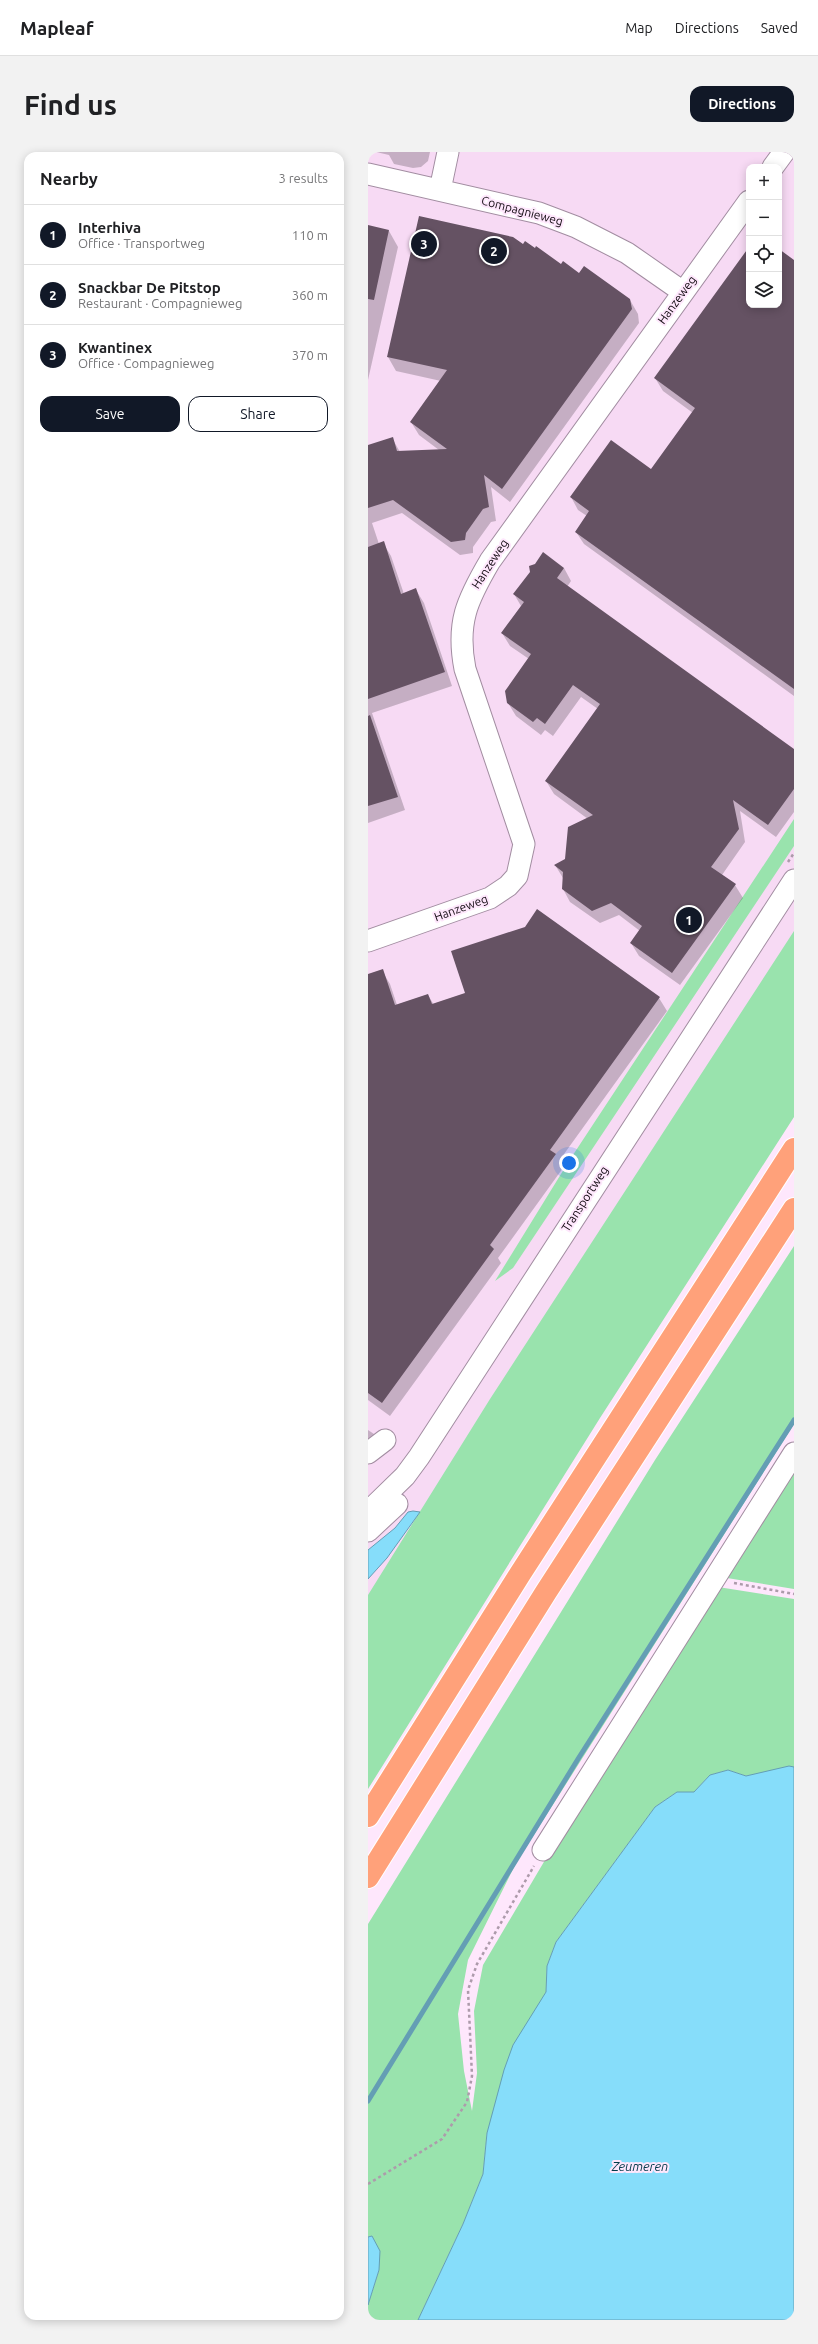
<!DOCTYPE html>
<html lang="en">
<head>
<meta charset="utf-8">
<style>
  :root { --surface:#fff; --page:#f2f2f2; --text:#202124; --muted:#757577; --line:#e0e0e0; --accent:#111827 }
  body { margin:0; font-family:Ubuntu,sans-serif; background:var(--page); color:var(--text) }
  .controls { position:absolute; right:12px; top:12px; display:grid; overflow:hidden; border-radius:8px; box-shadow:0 2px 10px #0003 }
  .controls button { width:36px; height:36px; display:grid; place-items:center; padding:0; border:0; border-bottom:1px solid var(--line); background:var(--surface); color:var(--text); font:20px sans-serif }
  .you { position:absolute; left:201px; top:1011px; width:14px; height:14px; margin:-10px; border:3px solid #fff; border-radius:50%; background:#1a73e8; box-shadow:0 0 0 6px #1a73e833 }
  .badge { display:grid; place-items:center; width:26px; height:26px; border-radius:50%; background:var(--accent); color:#fff; font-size:13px; font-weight:700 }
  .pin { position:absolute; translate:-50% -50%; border:2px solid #fff; box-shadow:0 1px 4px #0006 }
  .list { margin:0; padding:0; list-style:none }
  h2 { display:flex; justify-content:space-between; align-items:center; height:52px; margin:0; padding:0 16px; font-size:17px }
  h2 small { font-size:13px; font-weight:400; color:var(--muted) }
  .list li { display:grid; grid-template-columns:26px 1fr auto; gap:12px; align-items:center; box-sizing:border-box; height:60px; padding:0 16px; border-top:1px solid var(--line) }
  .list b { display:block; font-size:15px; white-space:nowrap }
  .list p { margin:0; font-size:13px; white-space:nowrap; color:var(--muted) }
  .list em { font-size:13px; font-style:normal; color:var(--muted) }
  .actions { display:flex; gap:8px; padding:12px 16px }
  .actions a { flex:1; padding:9px 0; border:1px solid var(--accent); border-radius:12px; text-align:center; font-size:14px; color:var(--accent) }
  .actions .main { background:var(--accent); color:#fff }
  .icon { flex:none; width:22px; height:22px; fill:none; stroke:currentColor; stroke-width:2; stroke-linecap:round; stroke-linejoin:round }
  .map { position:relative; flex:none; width:426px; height:2168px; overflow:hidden; border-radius:12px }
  header { display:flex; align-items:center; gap:24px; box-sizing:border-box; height:56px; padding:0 20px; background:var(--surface); border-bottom:1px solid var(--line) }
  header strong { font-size:19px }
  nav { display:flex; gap:22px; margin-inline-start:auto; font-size:14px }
  .intro { display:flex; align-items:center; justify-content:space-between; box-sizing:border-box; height:96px; padding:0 24px }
  h1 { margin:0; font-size:28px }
  .button { padding:10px 18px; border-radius:12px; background:var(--accent); color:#fff; font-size:14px; font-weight:700 }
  main { display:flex; gap:24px; padding:0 24px }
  aside { flex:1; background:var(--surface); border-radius:12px; box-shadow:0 2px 10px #0003 }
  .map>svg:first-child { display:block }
</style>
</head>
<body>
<header>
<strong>Mapleaf</strong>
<nav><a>Map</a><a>Directions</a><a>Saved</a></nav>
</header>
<div class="intro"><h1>Find us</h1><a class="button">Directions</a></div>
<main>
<aside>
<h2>Nearby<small>3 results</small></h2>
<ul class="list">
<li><span class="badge">1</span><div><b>Interhiva</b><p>Office · Transportweg</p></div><em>110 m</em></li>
<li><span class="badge">2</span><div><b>Snackbar De Pitstop</b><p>Restaurant · Compagnieweg</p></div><em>360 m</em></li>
<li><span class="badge">3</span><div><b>Kwantinex</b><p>Office · Compagnieweg</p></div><em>370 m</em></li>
</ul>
<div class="actions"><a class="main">Save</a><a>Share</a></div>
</aside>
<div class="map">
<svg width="426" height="2168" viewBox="0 0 426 2168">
  <rect width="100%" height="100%" fill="#fee7fc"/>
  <!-- built -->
  <path fill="#f7daf4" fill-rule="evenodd" d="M0,0H426V847L0,1500ZM381,15H411V153H381Z"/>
  <!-- green -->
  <path fill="#99e3ad" d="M426,667V694L145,1116L127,1129L201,1009Z
    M426,779V965L232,1266L0,1637V1443L122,1247Z
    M426,1094V1272L148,1711L100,1808L90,1862L96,1919L104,1959L109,1921L106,1859L115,1813L180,1703L350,1435L426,1447V1615L378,1624L360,1618L342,1623L326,1640H309L287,1655L188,1790L179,1814L178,1840L167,1861L119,1981L115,2022L95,2072L51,2166L50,2168H0V2153L11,2118L4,2084L0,2085V1772L287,1308Z
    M426,1318V1437L359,1426Z"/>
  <!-- water -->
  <path fill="#86ddfa" stroke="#649eb4" d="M45,1359L52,1360L19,1406L0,1427V1398L27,1376L40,1360Z
    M421,1614L426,1615V2168H50L95,2072L115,2022L119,1981L136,1918L145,1893L178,1840L179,1814L188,1790L287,1655L309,1640H326L342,1623L360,1618L378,1624Z
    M4,2084L12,2099L11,2118L0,2153V2085Z"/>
  <!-- shadow -->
  <path fill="#0003" d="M8,0H62L60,9L53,15L45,16L26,12L21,3Z
    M0,74L21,79L30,95L0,228Z
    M381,96V153H411V98L426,109V544L216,392L208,380L219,364L210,358L203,345L283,318L325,261L295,239L287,226Z
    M193,114L262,148L270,162L271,171L142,350L123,335L128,369L123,370L105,395V401L92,403L34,361L4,371L11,392L15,391L23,404L36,442L48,438L56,451L84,534L4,561L37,658L0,671V294L24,286L32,300L71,298L51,283L43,270L73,229L28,219L20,205Z
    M196,416L203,429L199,435L426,598V660L408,685L372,659L377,690L354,723L367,733L375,746L312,833L271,804L263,791L272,779L251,763L232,771L202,750L195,737V726L187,713L198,708L220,667L186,642L178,629L230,557L213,545L185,584L177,578L173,583L148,564L140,551L161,507L142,494L134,481L153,454L146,442Z
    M14,819L22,832L29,853L60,843L66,853L291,846L299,859L191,1009L195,1016L130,1106L133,1111L22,1264L0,1248V823Z
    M0,1278L6,1282L13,1295L0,1305Z"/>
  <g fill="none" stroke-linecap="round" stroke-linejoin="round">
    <!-- stream -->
    <path stroke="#649eb4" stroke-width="5" d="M0,1949L210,1607L426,1268"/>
  </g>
  <!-- building -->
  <path fill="#655263" d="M51,64L145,85L155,92L157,89L167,96L168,94L193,112L195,109L211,121L216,114L262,147L264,157L134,337L116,323L121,355L115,357L98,381L97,388L83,390L25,348L0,356V293L25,285L29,299L79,297L42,270L79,218L19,205Z
    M0,73L21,78L6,148L0,147Z
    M381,95V153H411V97L426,108V537L207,380L221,359L202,345L243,288L283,317L327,256L286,226Z
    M16,389L33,442L48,436L77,520L0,547V395Z
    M175,400L196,416L189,426L426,597V637L400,673L365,648L371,677L343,715L368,732L304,821L262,791L274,774L243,751L224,759L194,737L195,720L186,713L197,707L200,675L225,663L177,629L232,552L205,533L177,572L169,566L165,570L139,551L137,539L163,502L133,481L156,450L145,442L162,420L161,414L167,412Z
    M2,563L30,645L0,654V564Z
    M169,757L292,845L182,998L188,1002L122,1093L126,1097L14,1251L0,1241V822L15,817L27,853L60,842L64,852L97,841L83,799L157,775Z"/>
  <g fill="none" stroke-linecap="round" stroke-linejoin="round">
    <!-- minor casing -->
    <g stroke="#a28da1" stroke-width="23">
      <path id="minor" d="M405,15L416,0
        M0,22L171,61L208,75L259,101L315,140
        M72,38L80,0
        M0,789L122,746L140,734L149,724L156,692L97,517C88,471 99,448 122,409L381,49
        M0,1301L17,1288
        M0,1360L37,1324L51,1305L426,728
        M0,1379L29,1352
        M175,1698L426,1301"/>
    </g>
    <!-- highway casing -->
    <g stroke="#fff" stroke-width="24">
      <path id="highway" d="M0,1664L152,1422L426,997
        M0,1725L178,1440L426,1057"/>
    </g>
    <!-- path -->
    <path stroke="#ad9bab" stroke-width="2.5" stroke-dasharray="3 3" stroke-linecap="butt" d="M420,710L426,701
      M366,1431L426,1442
      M0,2032L74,1987L99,1950L104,1924L100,1838L109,1812L166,1714"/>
    <!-- minor -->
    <use href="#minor" stroke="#fff" stroke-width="21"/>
    <!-- highway -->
    <use href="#highway" stroke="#ffa17a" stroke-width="22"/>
  </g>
  <g text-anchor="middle" stroke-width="4" stroke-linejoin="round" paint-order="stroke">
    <!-- street labels -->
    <g font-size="12" fill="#130b12" stroke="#fee7fc">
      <text transform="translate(154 59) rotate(15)" y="4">Compagnieweg</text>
      <text transform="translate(309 148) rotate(-54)" y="4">Hanzeweg</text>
      <text transform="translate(122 412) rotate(-57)" y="4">Hanzeweg</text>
      <text transform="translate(93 756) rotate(-20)" y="4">Hanzeweg</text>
      <text transform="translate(217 1047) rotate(-57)" y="4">Transportweg</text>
    </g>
    <!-- water labels -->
    <g font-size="13" font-style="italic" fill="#023a49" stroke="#fee7fc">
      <text x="272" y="2019">Zeumeren</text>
    </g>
  </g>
</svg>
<div class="controls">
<button>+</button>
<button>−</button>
<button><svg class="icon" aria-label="locate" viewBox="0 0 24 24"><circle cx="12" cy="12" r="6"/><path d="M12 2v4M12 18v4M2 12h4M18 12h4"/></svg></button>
<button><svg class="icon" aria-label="layers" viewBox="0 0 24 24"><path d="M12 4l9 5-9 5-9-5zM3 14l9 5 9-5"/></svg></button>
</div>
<div class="you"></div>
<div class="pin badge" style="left:321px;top:768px">1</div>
<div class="pin badge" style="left:126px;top:99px">2</div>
<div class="pin badge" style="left:56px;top:92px">3</div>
</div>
</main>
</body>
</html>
